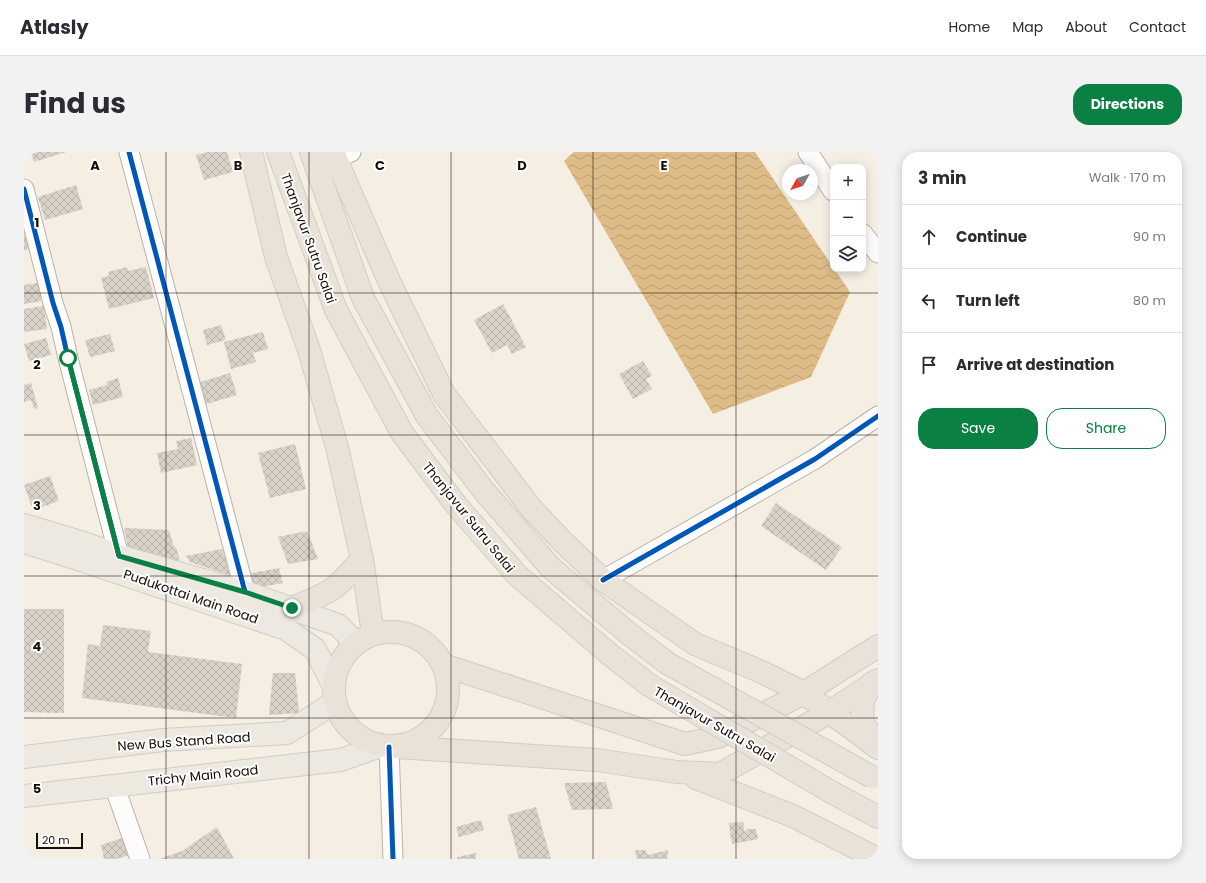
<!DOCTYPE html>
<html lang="en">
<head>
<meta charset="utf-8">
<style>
  :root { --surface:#fff; --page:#f2f2f3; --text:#2b2b33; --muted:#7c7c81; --line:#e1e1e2; --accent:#0b8043 }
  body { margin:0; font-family:Poppins,sans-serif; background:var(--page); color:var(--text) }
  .controls { position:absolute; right:12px; top:12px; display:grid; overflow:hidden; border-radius:8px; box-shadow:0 2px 10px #0003 }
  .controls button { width:36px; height:36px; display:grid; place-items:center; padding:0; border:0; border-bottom:1px solid var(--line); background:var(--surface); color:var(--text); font:20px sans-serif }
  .compass { position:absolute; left:758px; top:12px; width:36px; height:36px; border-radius:50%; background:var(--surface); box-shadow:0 2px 10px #0003; rotate:230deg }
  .scale { position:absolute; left:12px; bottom:10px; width:47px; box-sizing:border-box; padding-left:4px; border:2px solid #130d03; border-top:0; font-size:11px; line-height:14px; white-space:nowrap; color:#130d03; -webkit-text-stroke:3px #fefefe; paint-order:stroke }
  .stop { position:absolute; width:12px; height:12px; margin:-9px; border:3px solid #0b8043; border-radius:50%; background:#fff }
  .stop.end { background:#0b8043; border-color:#fff; box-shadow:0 1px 4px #0008 }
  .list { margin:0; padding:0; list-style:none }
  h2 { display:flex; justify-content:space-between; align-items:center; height:52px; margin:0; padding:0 16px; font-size:17px }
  h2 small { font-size:13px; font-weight:400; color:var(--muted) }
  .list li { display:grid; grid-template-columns:26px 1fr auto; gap:12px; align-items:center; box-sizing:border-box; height:64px; padding:0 16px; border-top:1px solid var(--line) }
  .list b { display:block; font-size:15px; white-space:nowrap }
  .list em { font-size:13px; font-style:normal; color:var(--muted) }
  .actions { display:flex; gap:8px; padding:12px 16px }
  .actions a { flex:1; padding:9px 0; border:1px solid var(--accent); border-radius:16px; text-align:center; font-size:14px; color:var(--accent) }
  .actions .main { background:var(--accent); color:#fff }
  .icon { flex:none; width:22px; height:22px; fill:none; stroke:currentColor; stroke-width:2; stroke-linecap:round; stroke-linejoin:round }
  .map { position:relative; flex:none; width:854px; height:707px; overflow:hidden; border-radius:16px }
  header { display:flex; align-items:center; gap:24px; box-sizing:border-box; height:56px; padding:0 20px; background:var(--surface); border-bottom:1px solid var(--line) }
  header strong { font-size:19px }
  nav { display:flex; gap:22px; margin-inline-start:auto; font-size:14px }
  .intro { display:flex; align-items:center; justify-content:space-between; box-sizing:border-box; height:96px; padding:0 24px }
  h1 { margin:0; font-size:28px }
  .button { padding:10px 18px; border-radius:16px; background:var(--accent); color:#fff; font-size:14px; font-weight:700 }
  main { display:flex; gap:24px; padding:0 24px }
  aside { flex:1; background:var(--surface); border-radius:16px; box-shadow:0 2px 10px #0003 }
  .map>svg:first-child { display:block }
</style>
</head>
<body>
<header>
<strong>Atlasly</strong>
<nav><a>Home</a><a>Map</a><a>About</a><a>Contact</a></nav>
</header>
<div class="intro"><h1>Find us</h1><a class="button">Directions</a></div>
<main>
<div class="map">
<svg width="854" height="707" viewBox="0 0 854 707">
  <defs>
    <pattern id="water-waves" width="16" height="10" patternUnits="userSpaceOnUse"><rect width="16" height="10" fill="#debc87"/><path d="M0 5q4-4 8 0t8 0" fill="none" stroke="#bea073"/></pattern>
    <pattern id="building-cross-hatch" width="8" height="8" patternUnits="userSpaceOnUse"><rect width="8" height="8" fill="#d9d2c8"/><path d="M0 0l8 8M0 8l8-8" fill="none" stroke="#b9b3aa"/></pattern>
  </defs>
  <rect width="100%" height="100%" fill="#f5eee3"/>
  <!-- water -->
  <path fill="url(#water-waves)" d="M550,0H731L826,140L787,225L689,262L540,9Z"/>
  <!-- building -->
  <path fill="url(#building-cross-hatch)" d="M7,0H42L10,10Z
    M184,0H203L209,20L180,28L172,3Z
    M52,33L59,57L21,68L14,45Z
    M0,79L5,97L0,98Z
    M103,115L104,119L122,115L130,146L85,157L77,126L85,124L84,120Z
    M15,131L18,149L0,152V133Z
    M479,152L502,195L488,202L483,193L468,201L450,168Z
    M20,154L23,177L0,180V157Z
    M197,173L202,188L183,193L179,178Z
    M239,180L244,197L229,201L232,210L207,217L200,190Z
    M86,182L91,199L66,205L61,188Z
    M22,186L27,203L5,209L0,192Z
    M619,209L628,224L622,227L628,237L609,247L595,222Z
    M206,221L213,243L176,254L170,232Z
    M94,226L99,245L69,253L65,238L83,233L82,230Z
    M7,231L14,256L10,257L7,248L0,250V233Z
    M167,286L173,313L137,321L133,301L154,297L152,289Z
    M271,292L282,337L246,346L234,301Z
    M26,324L35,349L9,358L0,333Z
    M752,351L818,395L802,418L737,374Z
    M100,376L145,378L150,395H152L156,409L104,395Z
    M283,379L294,407L264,412L254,385Z
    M198,397L208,424L166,410L162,404Z
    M255,416L259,431L226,437L223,422Z
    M0,457H40V561L0,560Z
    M79,473L127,479L124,500L218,512L212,566L58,546L64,492L76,494Z
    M249,521H271L275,561L245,563Z
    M582,630L589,657L548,658L540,631Z
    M512,655L527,707H495L483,663Z
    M457,668L460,678L435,685L432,675Z
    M719,670L721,681L723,677H732L734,687L708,692L706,681L705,671Z
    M193,675L210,707H135L158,699Z
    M98,686L106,703L92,707H80L77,693Z
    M611,698H621L624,703L644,698L643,707H613Z
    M452,701V707H433V705Z"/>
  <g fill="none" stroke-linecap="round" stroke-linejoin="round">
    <!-- minor casing -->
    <g stroke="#b9b3a8" stroke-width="21">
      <path id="minor" d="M105,0L221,440
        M784,0L809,39
        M312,6L327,0
        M0,37L29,151L37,175L44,206L95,404
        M839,82L854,101
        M579,428L791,307L854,264
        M365,595L369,707
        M90,633L116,707"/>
    </g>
    <!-- primary casing -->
    <g stroke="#d0cdc7" stroke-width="24">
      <path id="primary" d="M0,373L60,391L95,404L221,440L314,473L326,485L327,496
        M0,390L54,407L262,477L291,497L309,533
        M0,605L139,588L263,581L311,550
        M0,644L317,608L356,594"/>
    </g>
    <!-- trunk casing -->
    <g stroke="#d0cdc7" stroke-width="24">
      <path id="trunk" d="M227,0L252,105L285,198L313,295L338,407L349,482
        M254,0L312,158L378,281L433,354L493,423L584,501L625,533
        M287,0L339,146L403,264L460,339L527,416L604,481L643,511
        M309,0L365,129L420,242L507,356L538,389L579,428L671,492L738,520L780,541L854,596
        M268,456C282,450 297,445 310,436C320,428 329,417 338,407
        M310 537a57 57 0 1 1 114 0a57 57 0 1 1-114 0Z
        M419,513L661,592L694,585L780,541L854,494
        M848,531L839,548L838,569L851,590
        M372,595L573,608L653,620L696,622L806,560L854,528
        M672,626L769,664L854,707
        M809,641L854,665"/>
    </g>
    <!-- minor -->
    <use href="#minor" stroke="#fefcfb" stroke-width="19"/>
    <!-- primary -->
    <use href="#primary" stroke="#ede9e1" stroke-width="22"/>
    <!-- trunk -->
    <use href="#trunk" stroke="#e8e2d9" stroke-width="22"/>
    <!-- trunk-bridge casing -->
    <g stroke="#d0cdc7" stroke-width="24" stroke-linecap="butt">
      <path id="trunk-bridge" d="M643,511L848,625
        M625,533L809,641"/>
    </g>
    <!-- trunk-bridge -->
    <use href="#trunk-bridge" stroke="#e8e2d9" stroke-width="22"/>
    <!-- cycleway casing -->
    <g stroke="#fefefe" stroke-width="8">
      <path id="cycleway" d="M105,0L221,440
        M0,37L29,151L37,175L44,206L95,404
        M579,428L791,307L854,264
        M365,595L369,707"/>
    </g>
    <!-- cycleway -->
    <use href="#cycleway" stroke="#0057b8" stroke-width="5"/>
  </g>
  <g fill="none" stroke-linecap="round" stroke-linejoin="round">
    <!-- route -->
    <path stroke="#0b8043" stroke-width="5" d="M44,206L95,404L221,440L268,456"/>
  </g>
  <!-- grid -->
  <path fill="none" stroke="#130d03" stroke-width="1" stroke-opacity="0.55" d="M142,0V707M285,0V707M427,0V707M569,0V707M712,0V707M0,141H854M0,283H854M0,424H854M0,566H854"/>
  <g text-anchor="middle" stroke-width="4" stroke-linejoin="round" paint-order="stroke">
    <!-- street labels -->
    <g font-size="13" fill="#130d03" stroke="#fefefe">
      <text transform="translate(285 86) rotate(70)" y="5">Thanjavur Sutru Salai</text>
      <text transform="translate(445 365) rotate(51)" y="5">Thanjavur Sutru Salai</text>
      <text transform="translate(167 444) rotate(19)" y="5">Pudukottai Main Road</text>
      <text transform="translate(691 572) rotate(30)" y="5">Thanjavur Sutru Salai</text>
      <text transform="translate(160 589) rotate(-4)" y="5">New Bus Stand Road</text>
      <text transform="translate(179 623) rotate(-6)" y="5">Trichy Main Road</text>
    </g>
  </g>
  <g font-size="13" text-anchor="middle" font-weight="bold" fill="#130d03" stroke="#fefefe" stroke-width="4" stroke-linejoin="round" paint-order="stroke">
    <text x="71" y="18">A</text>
    <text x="214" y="18">B</text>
    <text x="356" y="18">C</text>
    <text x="498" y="18">D</text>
    <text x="640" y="18">E</text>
    <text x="13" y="75">1</text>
    <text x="13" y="217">2</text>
    <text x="13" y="358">3</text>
    <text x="13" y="499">4</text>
    <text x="13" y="641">5</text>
  </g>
</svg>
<div class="controls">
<button>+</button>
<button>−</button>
<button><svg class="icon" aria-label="layers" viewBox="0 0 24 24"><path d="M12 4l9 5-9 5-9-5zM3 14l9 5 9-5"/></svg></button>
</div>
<svg class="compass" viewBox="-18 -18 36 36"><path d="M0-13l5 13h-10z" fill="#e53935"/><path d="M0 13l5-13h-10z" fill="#7c7c81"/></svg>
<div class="scale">20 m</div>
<div class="stop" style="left:44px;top:206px"></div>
<div class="stop end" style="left:268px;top:456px"></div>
</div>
<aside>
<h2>3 min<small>Walk · 170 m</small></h2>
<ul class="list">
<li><svg class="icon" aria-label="ahead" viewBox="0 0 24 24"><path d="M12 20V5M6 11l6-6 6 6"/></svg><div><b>Continue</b></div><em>90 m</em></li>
<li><svg class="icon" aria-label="left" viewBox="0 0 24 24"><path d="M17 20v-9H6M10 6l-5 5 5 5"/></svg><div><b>Turn left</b></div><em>80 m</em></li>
<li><svg class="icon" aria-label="arrive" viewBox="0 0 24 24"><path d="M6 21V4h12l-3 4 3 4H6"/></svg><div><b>Arrive at destination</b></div></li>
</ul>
<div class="actions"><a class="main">Save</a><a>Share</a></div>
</aside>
</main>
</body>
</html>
